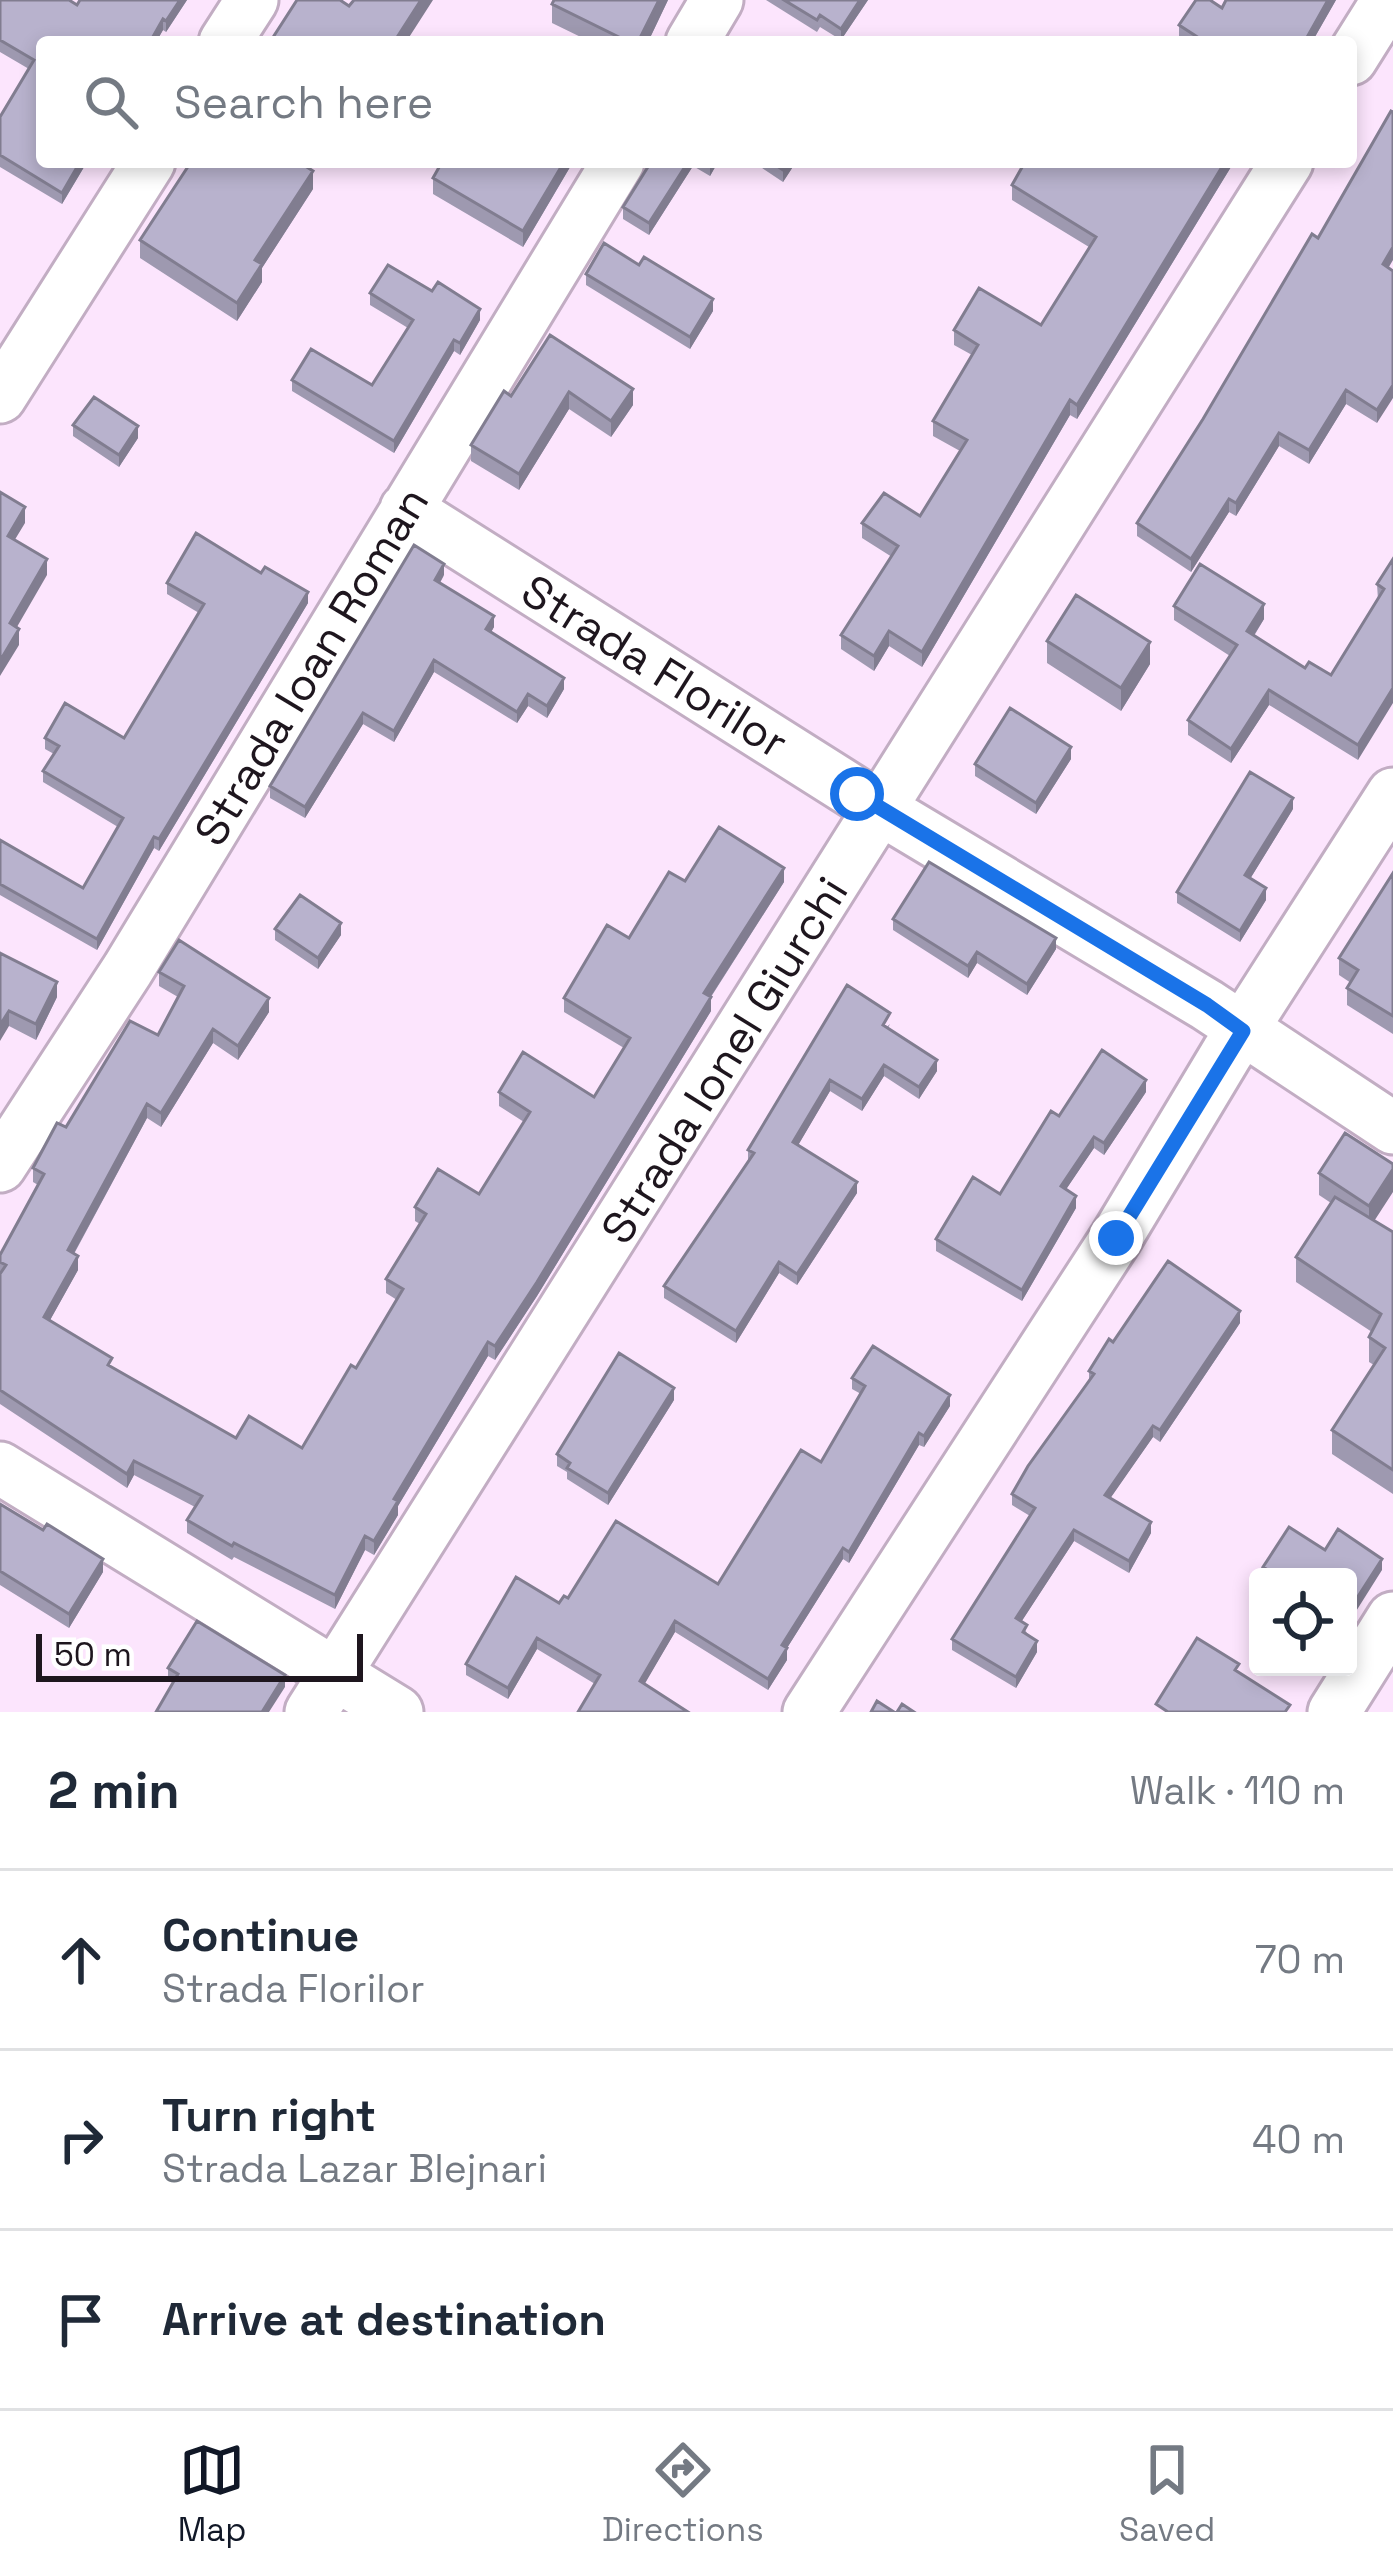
<!DOCTYPE html>
<html lang="en">
<head>
<meta charset="utf-8">
<style>
  :root { --surface:#fff; --page:#f2f2f3; --text:#1f2937; --muted:#747a83; --line:#e0e1e3; --accent:#111827 }
  body { margin:0; font-family:"Space Grotesk",sans-serif; background:var(--page); color:var(--text) }
  .controls { position:absolute; right:36px; bottom:36px; display:grid; overflow:hidden; border-radius:12px; box-shadow:0 6px 18px #0003 }
  .controls button { width:108px; height:108px; display:grid; place-items:center; padding:0; border:0; border-bottom:3px solid var(--line); background:var(--surface); color:var(--text); font:60px sans-serif }
  .scale { position:absolute; left:36px; bottom:30px; width:327px; box-sizing:border-box; padding-left:12px; border:6px solid #1e161e; border-top:0; font-size:33px; line-height:42px; white-space:nowrap; color:#1e161e; -webkit-text-stroke:9px #fff; paint-order:stroke }
  .stop { position:absolute; width:36px; height:36px; margin:-27px; border:9px solid #1a73e8; border-radius:50%; background:#fff }
  .stop.end { background:#1a73e8; border-color:#fff; box-shadow:0 3px 12px #0008 }
  .list { margin:0; padding:0; list-style:none }
  h2 { display:flex; justify-content:space-between; align-items:center; height:156px; margin:0; padding:0 48px; font-size:51px }
  h2 small { font-size:39px; font-weight:400; color:var(--muted) }
  .list li { display:grid; grid-template-columns:78px 1fr auto; gap:36px; align-items:center; box-sizing:border-box; height:180px; padding:0 48px; border-top:3px solid var(--line) }
  .list b { display:block; font-size:45px; white-space:nowrap }
  .list p { margin:0; font-size:39px; white-space:nowrap; color:var(--muted) }
  .list em { font-size:39px; font-style:normal; color:var(--muted) }
  .icon { flex:none; width:66px; height:66px; fill:none; stroke:currentColor; stroke-width:2; stroke-linecap:round; stroke-linejoin:round }
  .map { position:relative; flex:none; width:1393px; height:1712px; overflow:hidden }
  .search { position:absolute; background:var(--surface); box-shadow:0 6px 18px #0003; left:36px; right:36px; top:36px; height:132px; display:flex; align-items:center; gap:30px; box-sizing:border-box; padding:0 42px; border-radius:12px; color:var(--muted); font-size:45px }
  .sheet { height:696px; background:var(--surface) }
  nav { display:flex; justify-content:space-around; align-items:center; box-sizing:border-box; height:168px; border-top:3px solid var(--line); background:var(--surface); font-size:33px; color:var(--muted) }
  nav a { display:grid; justify-items:center; gap:6px }
  nav .on { color:var(--accent) }
  .map>svg:first-child { display:block }
</style>
</head>
<body>
<div class="map">
<svg width="1393" height="1712" viewBox="0 0 1393 1712">
  <rect width="100%" height="100%" fill="#fce5fd"/>
  <g fill="none" stroke-linecap="round" stroke-linejoin="round">
    <!-- minor casing -->
    <g stroke="#c2adc3" stroke-width="57">
      <path id="minor" d="M225,42L252,0
        M692,42L717,0
        M1351,59L1388,0
        M0,397L149,162
        M406,509L882,810L1207,1005L1393,1128
        M0,1166L128,969L618,162
        M0,1468L397,1712
        M311,1712L1287,162
        M809,1712L1116,1238L1227,1053L1393,794
        M1334,1712L1393,1618"/>
    </g>
    <!-- minor -->
    <use href="#minor" stroke="#fff" stroke-width="51"/>
  </g>
  <!-- wall -->
  <path fill="#9e99b0" d="M0,0L77,5L80,0H187L166,32L163,30L156,42H42V162H87L62,204L0,167V117L29,69L0,52Z
    M668,0L648,42H591L552,23V4Z
    M766,0H868L841,40L820,27L817,32Z
    M1226,0H1336L1312,42H1182L1179,40V25L1222,8Z
    M573,162L523,247L433,194V178Z
    M651,162H718L710,176L693,166L649,235L623,219V207Z
    M753,162H796L783,182Z
    M1234,162L1077,419L1070,415L922,667L889,646L874,671L841,649V635L892,557L862,538V523L920,516L960,451L933,436V421L972,355L954,345V330L1041,325L1089,247L1012,200V185Z
    M313,189L262,268V282L237,321L140,258V240Z
    M1318,238L1388,268L1377,423L1346,404L1309,464L1279,446L1236,516L1229,512L1191,572L1137,536V523Z
    M586,274L713,311L690,349L586,285Z
    M370,293L480,320L460,355L454,351L394,453L292,391V380L372,385L408,328L370,305Z
    M633,389V405L611,437L569,409L519,490L471,461V445L511,396Z
    M73,425L138,438L119,467L73,436Z
    M1393,559L1358,760L1269,705L1231,763L1188,735V720L1230,656L1174,620V606L1264,619L1254,636L1305,668L1331,675L1378,600L1377,584Z
    M444,575L440,583L494,627L491,632L564,689L547,718L528,706L517,723L434,672L394,742L363,724L305,818L270,798V786Z
    M167,583L308,603L159,851L154,848L97,950L0,895V840L83,888L118,827L43,782V771L54,754L45,749V738H124L199,613L167,594Z
    M1047,641L1150,664L1121,711L1047,663Z
    M1071,759L1036,814L975,776V764Z
    M1293,809L1250,879L1266,900L1240,942L1177,903V892Z
    M1393,873V1034L1347,1005V988L1351,983L1339,975V958Z
    M685,881L784,882L711,997V1011L537,1296L495,1360L488,1356L398,1506V1515L374,1555L365,1550L335,1609L234,1557L232,1560L187,1533V1520L195,1507L134,1475L127,1488L0,1404V1255L38,1185L33,1182V1168L66,1127L158,1035L178,997L159,986V972L269,1012L238,1060L213,1043L161,1127L147,1118L74,1254L78,1270L50,1320L112,1368L236,1438L302,1448L356,1368L397,1300L386,1293V1279L420,1224L415,1221V1207L479,1194L524,1122L499,1106V1092L594,1097L624,1048L564,1012V998L629,938Z
    M893,919L1056,949L1027,995L977,963L968,978L893,930Z
    M275,929L341,935L318,969L275,940Z
    M0,953L57,997L36,1040L9,1026Z
    M890,1024L888,1028L937,1071L919,1099L884,1076L862,1111L830,1091L798,1145L857,1193L797,1285L779,1273L736,1343L664,1298V1286L748,1161V1150Z
    M1146,1092L1104,1155L1094,1148L1066,1189L1076,1208L1022,1301L936,1251V1239L1000,1194L1059,1116Z
    M1345,1133L1374,1220L1393,1232V1494L1332,1454V1430L1374,1365L1369,1362V1337L1372,1332L1296,1282V1257L1331,1203L1319,1195V1173Z
    M1240,1323L1160,1442L1153,1437L1110,1498L1151,1533L1129,1573L1074,1541L1021,1622L1037,1652L1016,1688L952,1650V1639L1030,1516L1012,1505V1494L1089,1382V1371L1113,1342Z
    M852,1378L950,1406L924,1447L919,1445L849,1563L843,1559L787,1648V1660L768,1690L675,1632L644,1684H595L537,1649L508,1699L466,1675V1664L568,1598L718,1584L821,1462L861,1394L852,1389Z
    M674,1400L608,1505L567,1479V1472L557,1466V1454Z
    M0,1504L103,1572L69,1628L0,1585Z
    M1325,1550L1382,1570L1348,1577H1263V1567Z
    M168,1668L285,1687L173,1682L168,1679Z"/>
  <!-- shaded-wall -->
  <path fill="#817d90" d="M180,0H187L166,32V21Z
    M421,0H433L406,42H394Z
    M659,0H668L648,42H638Z
    M860,0H868L841,40V29Z
    M1328,0H1336L1312,42L1306,39Z
    M163,19V30L156,42H150Z
    M80,162H87L62,204V193Z
    M564,162H573L523,247V231Z
    M688,162H693V166L649,235V223Z
    M711,162H718L710,176V164Z
    M788,162H796L783,182V170Z
    M1225,162H1234L1077,419V405Z
    M313,171V189L262,268V282L237,321V303L255,260Z
    M1393,247V260L1383,277V264Z
    M713,299V311L690,349V337Z
    M480,309V320L460,355V343Z
    M454,340V351L394,453V441Z
    M1393,385V398L1377,423V410Z
    M633,389V405L611,437V421Z
    M1346,390V404L1309,464V450Z
    M569,392V409L519,490V474Z
    M1070,400V415L922,667V652Z
    M138,426V438L119,467V455Z
    M1279,433V446L1236,516V503Z
    M1229,499V512L1191,572V559Z
    M25,507V523L8,551V536Z
    M47,559V575L10,639V623Z
    M444,564V575L435,591V580Z
    M308,592V603L159,851V839Z
    M1264,604V619L1247,646V631Z
    M494,616V627L486,641V629Z
    M19,629V645L0,676V661Z
    M889,631V646L874,671V656Z
    M1150,642V664L1121,711V688Z
    M434,660V672L394,742V731Z
    M564,678V689L547,718V706Z
    M1393,688V703L1358,760V745Z
    M1269,690V705L1231,763V749Z
    M528,694V706L517,723V712Z
    M363,713V724L305,818V807Z
    M1071,747V759L1036,814V803Z
    M1293,798V809L1245,887V875Z
    M154,837V848L97,950V939Z
    M784,868V882L704,1007V993Z
    M1266,888V900L1240,942V931Z
    M341,923V935L318,969V958Z
    M1056,938V949L1027,995V984Z
    M977,952V963L968,978V966Z
    M57,982V997L36,1040V1024Z
    M711,997V1011L537,1296L495,1360V1346Z
    M269,998V1012L238,1060V1046Z
    M9,1011V1026L0,1041V1025Z
    M213,1029V1043L161,1127V1113Z
    M937,1060V1071L919,1099V1087Z
    M884,1065V1076L862,1111V1099Z
    M830,1080V1091L793,1154V1142Z
    M1146,1080V1092L1104,1155V1143Z
    M147,1104V1118L68,1264V1250Z
    M1094,1137V1148L1061,1197V1186Z
    M1393,1169V1192L1369,1229V1206Z
    M857,1182V1193L797,1285V1274Z
    M1076,1196V1208L1022,1301V1290Z
    M78,1256V1270L44,1331V1317Z
    M779,1262V1273L736,1343V1331Z
    M1240,1311V1323L1160,1442V1430Z
    M488,1342V1356L398,1506V1515L374,1555V1541L394,1499Z
    M674,1388V1400L608,1505V1493Z
    M950,1395V1406L924,1447V1436Z
    M1153,1426V1437L1105,1506V1495Z
    M919,1433V1445L849,1563V1552Z
    M134,1461V1475L127,1488V1474Z
    M1151,1522V1533L1129,1573V1561Z
    M1074,1530V1541L1016,1630V1618Z
    M365,1536V1550L335,1609V1595Z
    M843,1548V1559L782,1656V1645Z
    M103,1559V1572L69,1628V1614Z
    M1382,1559V1570L1348,1624V1612Z
    M675,1621V1632L640,1692V1681Z
    M537,1638V1649L508,1699V1688Z
    M1037,1641V1652L1016,1688V1677Z
    M787,1648V1660L768,1690V1679Z
    M285,1675V1687L269,1712H262Z"/>
  <!-- building -->
  <path fill="#b8b2cd" stroke="#817d90" stroke-width="3" d="M0,0H69L77,5L80,0H180L166,21L163,19L150,42H42V162H80L62,193L0,155V117L34,60L0,40Z
    M297,0H340L349,6L354,0H421L394,42H270Z
    M554,0H659L638,42H629L552,4Z
    M784,0H860L841,29L820,15L817,20Z
    M1196,0H1210L1222,8L1226,0H1328L1306,39L1312,42H1197L1199,38L1179,25Z
    M1391,111L1393,112V247L1383,264L1393,271V385L1377,410L1346,390L1309,450L1279,433L1236,503L1229,499L1191,559L1137,523L1203,419L1312,234L1318,238Z
    M191,162H299L313,171L255,260L262,264L237,303L140,240Z
    M442,162H564L523,231L433,178Z
    M651,162H688L649,223L623,207Z
    M771,162H788L783,170Z
    M1025,162H1225L1077,405L1070,400L922,652L889,631L874,656L841,635L898,546L862,523L884,493L920,516L967,440L933,421L978,345L954,330L979,288L1041,325L1096,237L1012,185Z
    M604,243L639,265L644,257L713,299L690,337L586,274Z
    M388,265L432,291L438,282L480,309L460,343L454,340L394,441L292,380L311,349L372,385L413,320L370,293Z
    M550,335L633,389L611,421L569,392L519,474L471,445L504,391L511,396Z
    M94,397L138,426L119,455L73,425Z
    M0,492L25,507L8,536L47,559L10,623L19,629L0,661Z
    M196,533L261,573L265,567L308,592L159,839L154,837L97,939L0,884V840L83,888L123,818L43,771L59,746L45,738L65,703L124,738L204,604L167,583Z
    M414,545L444,564L435,580L494,616L486,629L564,678L547,706L528,694L517,712L434,660L394,731L363,713L305,807L270,786Z
    M1393,559V688L1358,745L1269,690L1231,749L1188,720L1237,645L1174,606L1200,564L1264,604L1247,631L1305,668L1309,662L1331,675L1384,589L1377,584Z
    M1076,595L1150,642L1121,688L1047,641Z
    M1010,708L1071,747L1036,803L975,764Z
    M1250,772L1293,798L1245,875L1266,888L1240,931L1177,892Z
    M719,827L784,868L704,993L711,997L537,1282L495,1346L488,1342L394,1499L398,1501L374,1541L365,1536L335,1595L234,1543L232,1546L187,1520L202,1496L134,1461L127,1474L0,1390V1274L6,1265L0,1262V1255L44,1174L33,1168L57,1123L66,1127L130,1021L158,1035L184,986L159,972L179,940L269,998L238,1046L213,1029L161,1113L147,1104L68,1250L78,1256L44,1317L112,1358L108,1365L236,1438L249,1416L302,1448L351,1365L356,1368L403,1289L386,1279L426,1214L415,1207L438,1169L479,1194L530,1112L499,1092L523,1052L594,1097L630,1038L564,998L607,925L629,938L669,872L685,881Z
    M929,862L1056,938L1027,984L977,952L968,966L893,919Z
    M1393,873V1016L1347,988L1358,970L1339,958Z
    M300,895L341,923L318,958L275,929Z
    M0,953L57,982L36,1024L9,1011L0,1025Z
    M847,985L890,1013L883,1025L937,1060L919,1087L884,1065L862,1099L830,1080L793,1142L857,1182L797,1274L779,1262L736,1331L664,1286L754,1153L748,1150Z
    M1102,1050L1146,1080L1104,1143L1094,1137L1061,1186L1076,1196L1022,1290L936,1239L973,1177L1000,1194L1051,1111L1059,1116Z
    M1345,1133L1393,1164V1169L1369,1206L1319,1173Z
    M1335,1197L1393,1232V1470L1332,1430L1385,1348L1369,1337L1381,1314L1296,1257Z
    M1168,1261L1240,1311L1160,1430L1153,1426L1105,1495L1151,1522L1129,1561L1074,1530L1016,1618L1027,1625L1023,1632L1037,1641L1016,1677L952,1639L1035,1508L1012,1494L1028,1466L1094,1374L1089,1371L1109,1339L1113,1342Z
    M873,1346L950,1395L924,1436L919,1433L849,1552L843,1548L782,1645L787,1648L768,1679L675,1621L640,1681L688,1712H578L600,1675L537,1638L508,1688L466,1664L516,1577L559,1603L564,1596L568,1598L616,1521L718,1584L801,1450L821,1462L865,1386L852,1378Z
    M619,1353L674,1388L608,1493L567,1468L570,1463L557,1454Z
    M0,1504L43,1530L47,1524L103,1559L69,1614L0,1571Z
    M1289,1527L1325,1550L1338,1529L1382,1559L1348,1612V1577H1279L1263,1567Z
    M197,1621L285,1675L262,1712H156L178,1674L168,1668Z
    M1197,1638L1239,1664L1235,1670L1290,1705L1285,1712H1168L1156,1704Z
    M877,1701L894,1712H871Z
    M902,1704L914,1712H897Z"/>
  <g fill="none" stroke-linecap="round" stroke-linejoin="round">
    <!-- route -->
    <path stroke="#1a73e8" stroke-width="15" d="M857,794L1207,1005L1243,1031L1116,1238"/>
  </g>
  <g text-anchor="middle" stroke-width="9" stroke-linejoin="round" paint-order="stroke">
    <!-- street labels -->
    <g font-size="45" fill="#1e161e" stroke="#fff">
      <text transform="translate(311 666) rotate(-59)" y="16">Strada Ioan Roman</text>
      <text transform="translate(655 666) rotate(32)" y="16">Strada Florilor</text>
      <text transform="translate(724 1060) rotate(-58)" y="16">Strada Ionel Giurchi</text>
    </g>
  </g>
</svg>
<div class="controls">
<button><svg class="icon" aria-label="locate" viewBox="0 0 24 24"><circle cx="12" cy="12" r="6"/><path d="M12 2v4M12 18v4M2 12h4M18 12h4"/></svg></button>
</div>
<div class="scale">50 m</div>
<div class="stop" style="left:857px;top:794px"></div>
<div class="stop end" style="left:1116px;top:1238px"></div>
<div class="search"><svg class="icon" aria-label="search" viewBox="0 0 24 24"><circle cx="10" cy="10" r="6"/><path d="M15 15l6 6"/></svg>Search here</div>
</div>
<section class="sheet">
<h2>2 min<small>Walk · 110 m</small></h2>
<ul class="list">
<li><svg class="icon" aria-label="ahead" viewBox="0 0 24 24"><path d="M12 20V5M6 11l6-6 6 6"/></svg><div><b>Continue</b><p>Strada Florilor</p></div><em>70 m</em></li>
<li><svg class="icon" aria-label="right" viewBox="0 0 24 24"><path d="M7 20v-9h11M14 6l5 5-5 5"/></svg><div><b>Turn right</b><p>Strada Lazar Blejnari</p></div><em>40 m</em></li>
<li><svg class="icon" aria-label="arrive" viewBox="0 0 24 24"><path d="M6 21V4h12l-3 4 3 4H6"/></svg><div><b>Arrive at destination</b></div></li>
</ul>
</section>
<nav>
<a class="on"><svg class="icon" aria-label="map" viewBox="0 0 24 24"><path d="M3 6l6-2 6 2 6-2v14l-6 2-6-2-6 2zM9 4v14M15 6v14"/></svg>Map</a>
<a><svg class="icon" aria-label="directions" viewBox="0 0 24 24"><path d="M12 3l9 9-9 9-9-9zM9 14v-3h6M13 9l2 2-2 2"/></svg>Directions</a>
<a><svg class="icon" aria-label="saved" viewBox="0 0 24 24"><path d="M7 4h10v16l-5-4-5 4z"/></svg>Saved</a>
</nav>
</body>
</html>
